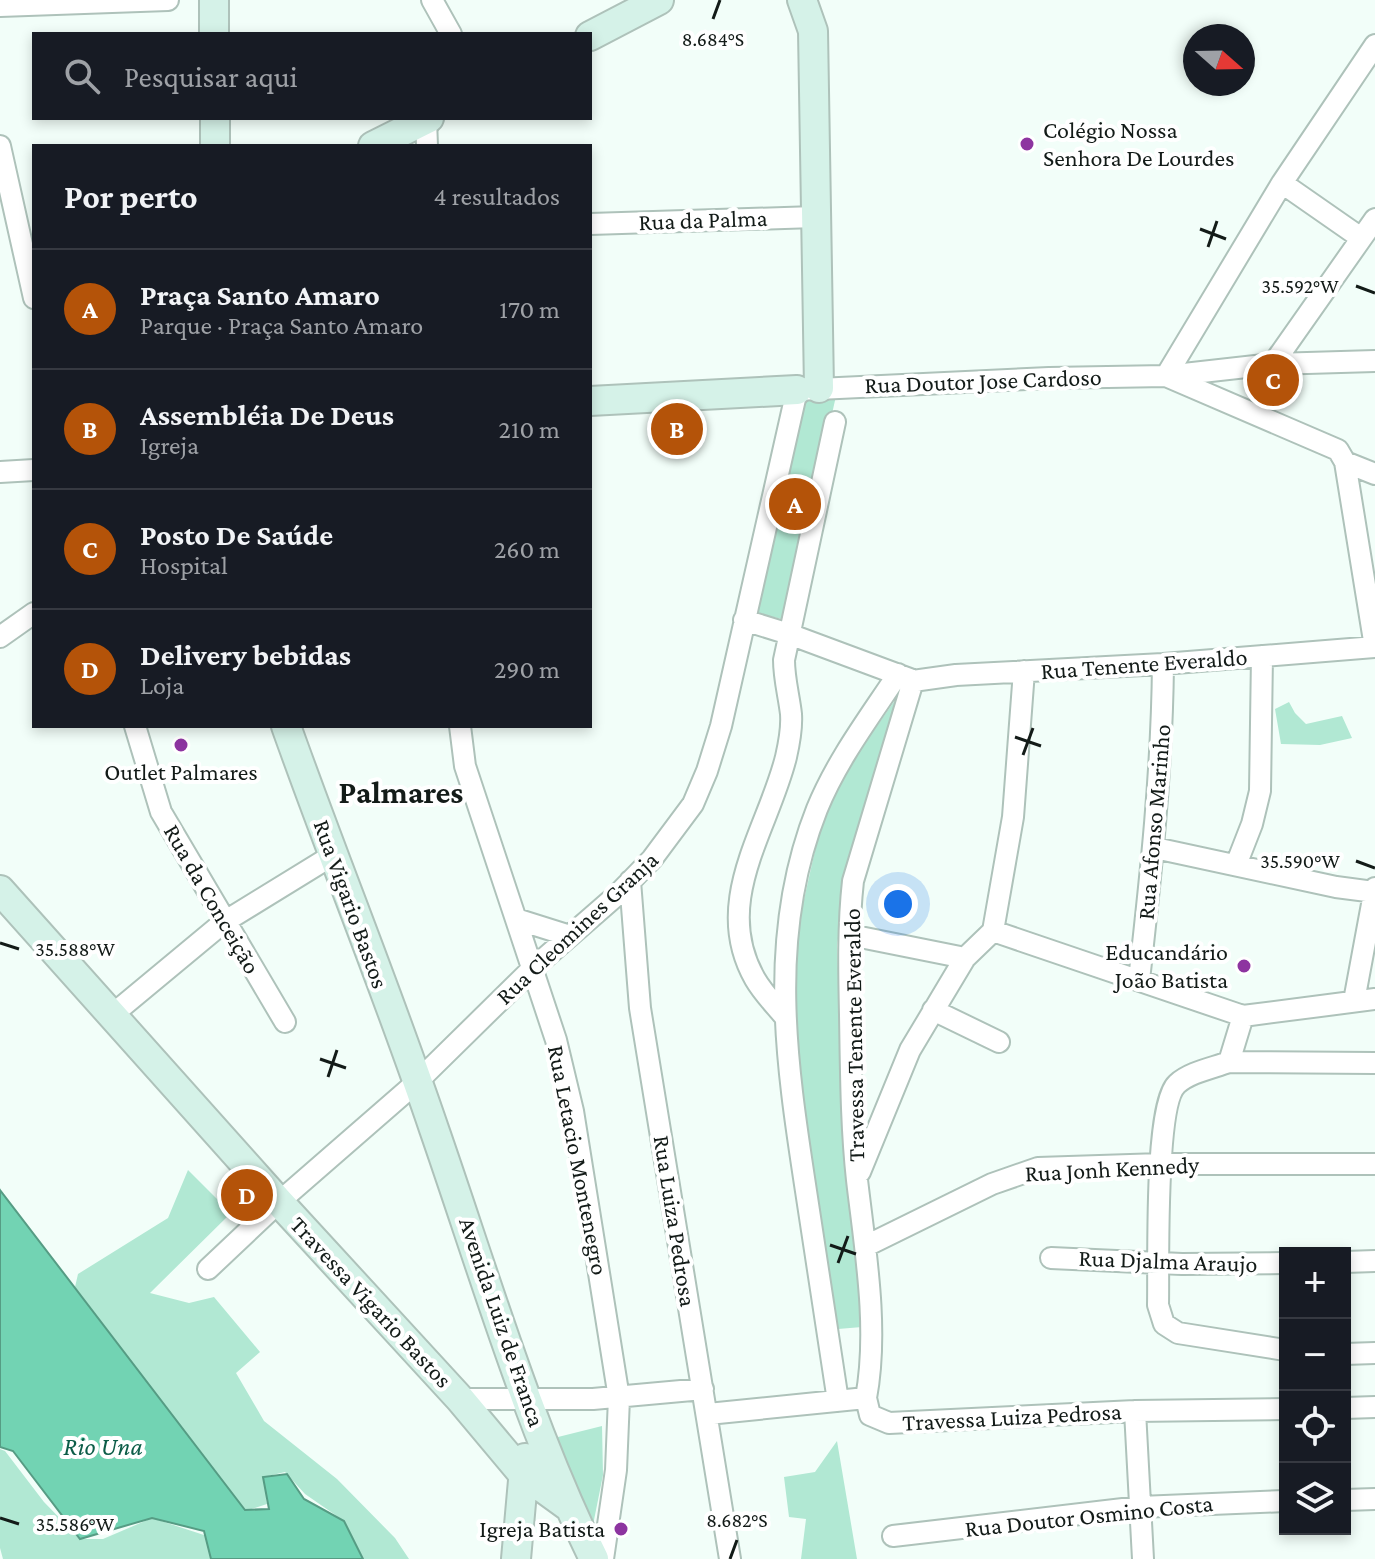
<!DOCTYPE html>
<html lang="pt">
<head>
<meta charset="utf-8">
<style>
  :root { --surface:#171b24; --page:#20242c; --text:#f1f3f6; --muted:#9ea1a6; --line:#363941; --accent:#b45309 }
  body { margin:0; font-family:"Crimson Pro",serif; background:var(--page); color:var(--text) }
  .controls { position:absolute; right:24px; bottom:24px; display:grid; overflow:hidden; border-radius:0px; box-shadow:0 4px 12px #0003 }
  .controls button { width:72px; height:72px; display:grid; place-items:center; padding:0; border:0; border-bottom:2px solid var(--line); background:var(--surface); color:var(--text); font:40px sans-serif }
  .compass { position:absolute; left:1183px; top:24px; width:72px; height:72px; border-radius:50%; background:var(--surface); box-shadow:0 4px 12px #0003; rotate:110deg }
  .you { position:absolute; left:898px; top:904px; width:28px; height:28px; margin:-20px; border:6px solid #fff; border-radius:50%; background:#1a73e8; box-shadow:0 0 0 12px #1a73e833 }
  .badge { display:grid; place-items:center; width:52px; height:52px; border-radius:50%; background:var(--accent); color:#fff; font-size:26px; font-weight:700 }
  .pin { position:absolute; translate:-50% -50%; border:4px solid #fff; box-shadow:0 2px 8px #0006 }
  .list { margin:0; padding:0; list-style:none }
  h2 { display:flex; justify-content:space-between; align-items:center; height:104px; margin:0; padding:0 32px; font-size:34px }
  h2 small { font-size:26px; font-weight:400; color:var(--muted) }
  .list li { display:grid; grid-template-columns:52px 1fr auto; gap:24px; align-items:center; box-sizing:border-box; height:120px; padding:0 32px; border-top:2px solid var(--line) }
  .list b { display:block; font-size:30px; white-space:nowrap }
  .list p { margin:0; font-size:26px; white-space:nowrap; color:var(--muted) }
  .list em { font-size:26px; font-style:normal; color:var(--muted) }
  .icon { flex:none; width:44px; height:44px; fill:none; stroke:currentColor; stroke-width:2; stroke-linecap:round; stroke-linejoin:round }
  .map { position:relative; flex:none; width:1375px; height:1559px; overflow:hidden }
  .search { position:absolute; background:var(--surface); box-shadow:0 4px 12px #0003; left:32px; top:32px; width:560px; height:88px; display:flex; align-items:center; gap:20px; box-sizing:border-box; padding:0 28px; border-radius:0px; color:var(--muted); font-size:30px }
  .panel { position:absolute; background:var(--surface); box-shadow:0 4px 12px #0003; left:32px; top:144px; width:560px; height:584px; border-radius:0px }
  .map>svg:first-child { display:block }
</style>
</head>
<body>
<div class="map">
<svg width="1375" height="1559" viewBox="0 0 1375 1559">
  <rect width="100%" height="100%" fill="#f2fef9"/>
  <!-- green -->
  <path fill="#b1e8d3" d="M803,395L836,396L786,620L751,612Z
    M902,690L847,875L837,946L846,1149L862,1327L838,1329L801,1105L792,1007L799,922L818,837L842,776Z
    M1289,702L1295,713L1306,724L1342,716L1352,738L1320,745L1281,744L1275,709Z
    M188,1170L231,1213L150,1293L189,1303L214,1297L260,1352L236,1373L264,1421L337,1479L395,1538L409,1559H363L344,1521L305,1494L285,1472L264,1477L267,1504L245,1511L75,1287L78,1274L168,1218Z
    M602,1426L603,1475L593,1525L554,1438Z
    M837,1441L857,1559H801L806,1519L789,1517L784,1477L815,1472Z
    M0,1449L5,1451L44,1502L80,1539H103L152,1518L207,1536L212,1559H3L0,1548Z"/>
  <!-- water -->
  <path fill="#72d3b3" stroke="#569c84" stroke-width="2" d="M0,1190L245,1510L269,1509L263,1477L287,1474L304,1499L344,1521L363,1559H211L204,1531L152,1518L80,1539L13,1451L0,1447Z"/>
  <g fill="none" stroke-linecap="round" stroke-linejoin="round">
    <!-- street casing -->
    <g stroke="#aec2ba" stroke-width="24">
      <path id="street" d="M432,0L451,34
        M0,6L168,0
        M426,119L427,146
        M0,146L34,298
        M1282,183L1361,238
        M590,224L815,217
        M1273,364L1375,219
        M1345,462L1375,474
        M0,472L34,470
        M744,620L789,634L910,679
        M0,637L34,613
        M1375,647L1345,462L1338,450L1166,376L1282,183L1375,45
        M913,681L956,675L1163,664L1375,647
        M135,726L161,812L285,1022
        M460,726L465,766L556,1040L573,1111L619,1398L616,1470L603,1559
        M1155,848L1336,887L1375,892
        M1236,865L1252,824L1260,791L1262,656
        M630,881L640,1008L730,1559
        M516,919L570,936
        M993,931L1243,1016L1375,999
        M850,935L965,958
        M1139,980C1151,874 1162,770 1163,664
        M1354,1001L1375,888
        M933,1010L999,1042
        M112,1015L224,922L333,855
        M1243,1016L1229,1062C1213,1068 1190,1072 1177,1084C1154,1105 1159,1266 1158,1305L1164,1324L1178,1333L1285,1350
        M785,1017C775,1005 763,993 755,979C711,902 768,830 786,757C789,744 792,728 791,714C789,696 784,679 784,660L835,422
        M1229,1062L1375,1063
        M860,1172L910,1050L965,958L993,931L1013,817L1024,671
        M866,1246L992,1184L1038,1168L1161,1164H1375
        M1051,1258L1182,1264L1285,1263
        M1345,1262L1375,1261
        M208,1269L279,1202L418,1081L532,969L617,895L652,859L693,804L707,771L721,726L797,390L1049,378L1166,376L1273,364L1375,361
        M1345,1354L1375,1353
        M866,1398C879,1329 865,1249 857,1180C851,1125 851,1070 850,1015C849,970 848,926 853,881L913,681
        M460,1399H593L703,1389
        M838,1401C827,1331 817,1261 806,1191C786,1061 767,935 817,809C837,760 869,718 898,674
        M1345,1408L1375,1407
        M1135,1411L1143,1559
        M708,1414L866,1398L870,1415L889,1423L1135,1411L1285,1409
        M1345,1500L1375,1499
        M893,1536L1140,1507L1285,1501"/>
    </g>
    <!-- secondary casing -->
    <g stroke="#aec2ba" stroke-width="32">
      <path id="secondary" d="M214,0V34
        M802,0L813,31L819,388
        M590,36L659,0
        M215,118V146
        M373,146L429,118
        M590,401L797,390
        M286,726C334,861 388,993 434,1129C484,1273 527,1422 594,1559
        M0,890L279,1202L460,1399L522,1473L569,1507
        M516,1559L525,1458"/>
    </g>
    <!-- street -->
    <use href="#street" stroke="#fff" stroke-width="20"/>
    <!-- secondary -->
    <use href="#secondary" stroke="#d5f2e8" stroke-width="28"/>
  </g>
  <!-- ticks -->
  <path fill="none" stroke="#131b18" stroke-width="3" d="M713,19L720,0M1200,229L1226,239M1208,247L1217,221M1356,286L1375,293M1015,737L1041,746M1023,755L1033,728M1356,861L1375,868M0,943L19,949M320,1059L346,1068M328,1077L337,1050M830,1245L856,1254M838,1263L848,1236M0,1518L19,1524M730,1559L737,1540"/>
  <!-- markers -->
  <g fill="#8d34a0" stroke="#fff" stroke-width="3">
    <circle cx="1027" cy="144" r="8"/>
    <circle cx="181" cy="745" r="8"/>
    <circle cx="1244" cy="966" r="8"/>
    <circle cx="621" cy="1529" r="8"/>
  </g>
  <g text-anchor="middle" stroke-width="8" stroke-linejoin="round" paint-order="stroke">
    <!-- poi labels -->
    <g font-size="24" fill="#131b18" stroke="#fff" text-anchor="end">
      <text x="1043" y="138" text-anchor="start">Colégio Nossa<tspan x="1043" dy="28">Senhora De Lourdes</tspan></text>
      <text x="181" y="780" text-anchor="middle">Outlet Palmares</text>
      <text x="1228" y="960">Educandário<tspan x="1228" dy="28">João Batista</tspan></text>
      <text x="605" y="1537">Igreja Batista</text>
    </g>
    <!-- street labels -->
    <g font-size="24" fill="#131b18" stroke="#fff">
      <text transform="translate(703 220) rotate(-2)" y="8">Rua da Palma</text>
      <text transform="translate(983 381) rotate(-2)" y="8">Rua Doutor Jose Cardoso</text>
      <text transform="translate(1144 664) rotate(-4)" y="8">Rua Tenente Everaldo</text>
      <text transform="translate(1154 822) rotate(-85)" y="8">Rua Afonso Marinho</text>
      <text transform="translate(212 899) rotate(60)" y="8">Rua da Conceição</text>
      <text transform="translate(351 904) rotate(70)" y="8">Rua Vigario Bastos</text>
      <text transform="translate(577 928) rotate(-43)" y="8">Rua Cleomines Granja</text>
      <text transform="translate(854 1035) rotate(-91)" y="8">Travessa Tenente Everaldo</text>
      <text transform="translate(578 1160) rotate(79)" y="8">Rua Letacio Montenegro</text>
      <text transform="translate(1112 1169) rotate(-3)" y="8">Rua Jonh Kennedy</text>
      <text transform="translate(675 1221) rotate(81)" y="8">Rua Luiza Pedrosa</text>
      <text transform="translate(1168 1261) rotate(2)" y="8">Rua Djalma Araujo</text>
      <text transform="translate(371 1302) rotate(47)" y="8">Travessa Vigario Bastos</text>
      <text transform="translate(502 1322) rotate(71)" y="8">Avenida Luiz de Franca</text>
      <text transform="translate(1012 1417) rotate(-3)" y="8">Travessa Luiza Pedrosa</text>
      <text transform="translate(1089 1516) rotate(-6)" y="8">Rua Doutor Osmino Costa</text>
    </g>
    <!-- water labels -->
    <g font-size="26" font-style="italic" fill="#0c5d48" stroke="#fff">
      <text x="103" y="1455">Rio Una</text>
    </g>
    <!-- district labels -->
    <g font-size="32" font-weight="bold" fill="#131b18" stroke="#fff">
      <text x="401" y="803">Palmares</text>
    </g>
  </g>
  <g font-size="20" text-anchor="middle" fill="#131b18" stroke="#fff" stroke-width="8" stroke-linejoin="round" paint-order="stroke">
    <text x="713" y="46">8.684°S</text>
    <text x="1300" y="293">35.592°W</text>
    <text x="1300" y="868">35.590°W</text>
    <text x="75" y="956">35.588°W</text>
    <text x="737" y="1527">8.682°S</text>
    <text x="75" y="1531">35.586°W</text>
  </g>
</svg>
<div class="controls">
<button>+</button>
<button>−</button>
<button><svg class="icon" aria-label="locate" viewBox="0 0 24 24"><circle cx="12" cy="12" r="6"/><path d="M12 2v4M12 18v4M2 12h4M18 12h4"/></svg></button>
<button><svg class="icon" aria-label="layers" viewBox="0 0 24 24"><path d="M12 4l9 5-9 5-9-5zM3 14l9 5 9-5"/></svg></button>
</div>
<svg class="compass" viewBox="-18 -18 36 36"><path d="M0-13l5 13h-10z" fill="#e53935"/><path d="M0 13l5-13h-10z" fill="#9ea1a6"/></svg>
<div class="you"></div>
<div class="pin badge" style="left:795px;top:504px">A</div>
<div class="pin badge" style="left:677px;top:429px">B</div>
<div class="pin badge" style="left:1273px;top:380px">C</div>
<div class="pin badge" style="left:247px;top:1195px">D</div>
<div class="search"><svg class="icon" aria-label="search" viewBox="0 0 24 24"><circle cx="10" cy="10" r="6"/><path d="M15 15l6 6"/></svg>Pesquisar aqui</div>
<section class="panel">
<h2>Por perto<small>4 resultados</small></h2>
<ul class="list">
<li><span class="badge">A</span><div><b>Praça Santo Amaro</b><p>Parque · Praça Santo Amaro</p></div><em>170 m</em></li>
<li><span class="badge">B</span><div><b>Assembléia De Deus</b><p>Igreja</p></div><em>210 m</em></li>
<li><span class="badge">C</span><div><b>Posto De Saúde</b><p>Hospital</p></div><em>260 m</em></li>
<li><span class="badge">D</span><div><b>Delivery bebidas</b><p>Loja</p></div><em>290 m</em></li>
</ul>
</section>
</div>
</body>
</html>
